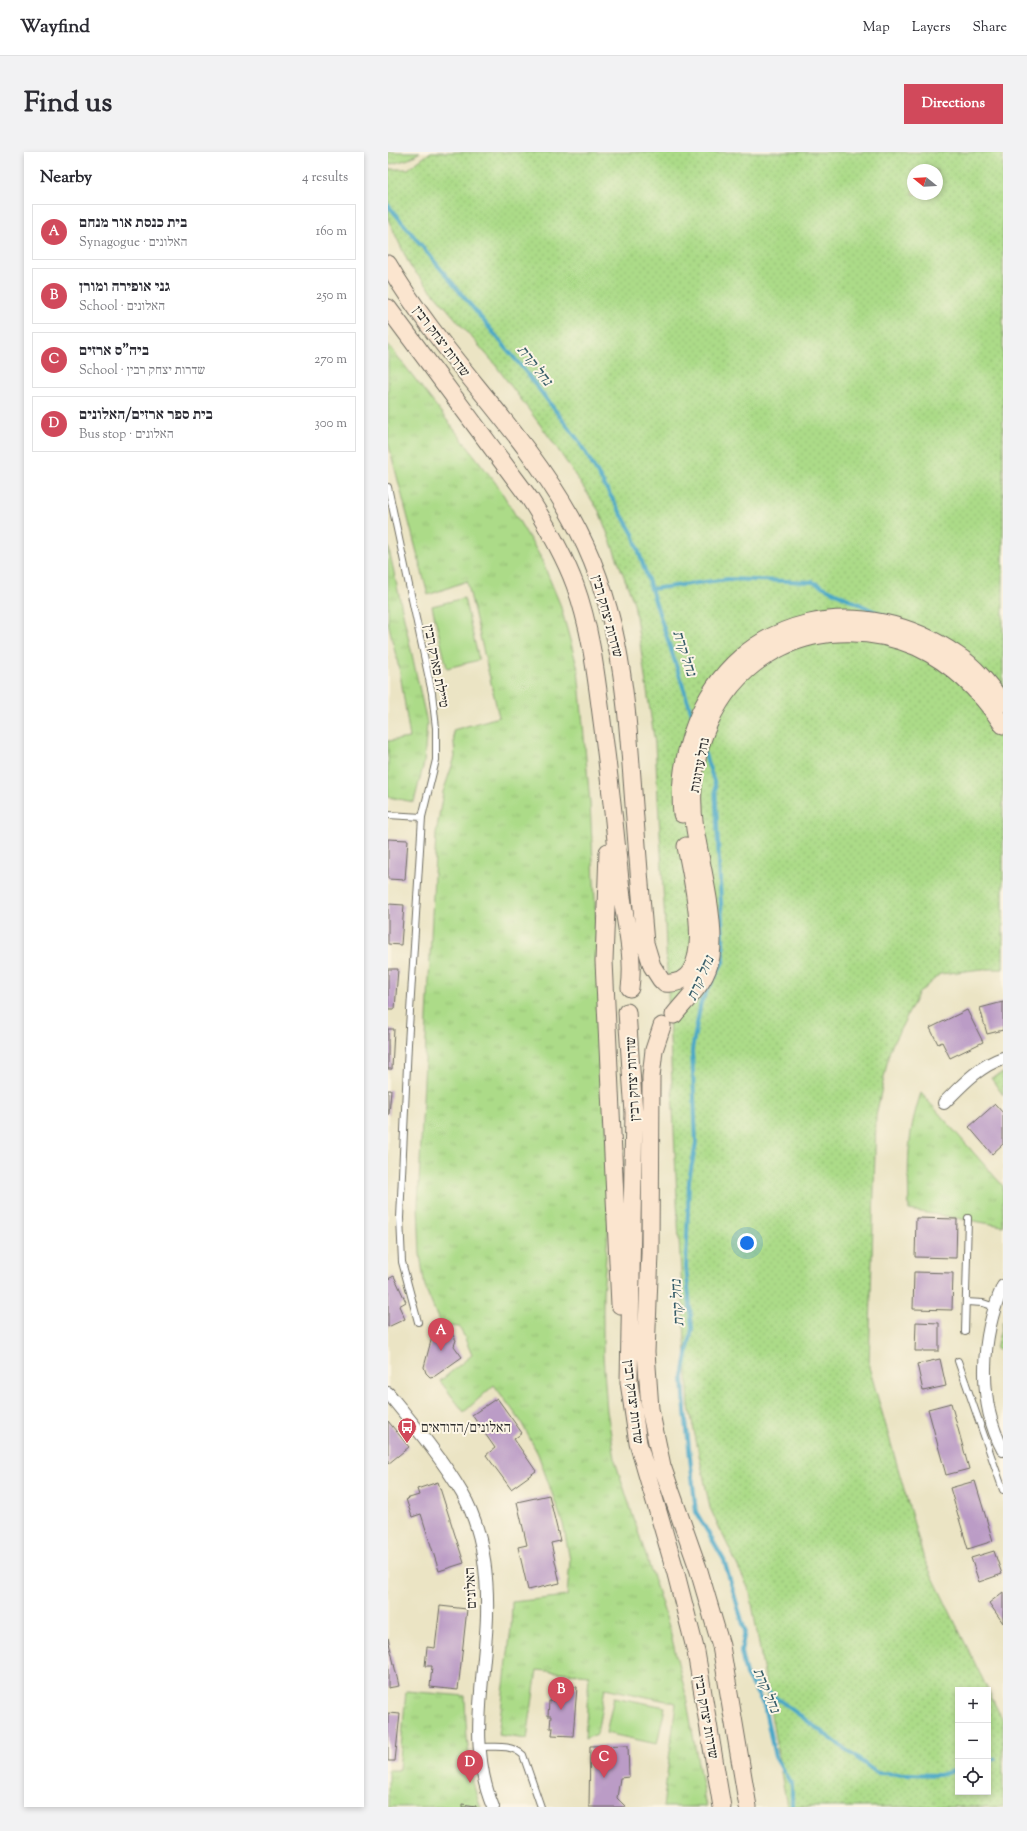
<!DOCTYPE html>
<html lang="en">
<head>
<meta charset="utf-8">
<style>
  :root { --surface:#fff; --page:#f2f2f3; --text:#2b2b33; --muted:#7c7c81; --line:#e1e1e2; --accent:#d1495b }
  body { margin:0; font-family:"Sorts Mill Goudy","Frank Ruhl Libre",serif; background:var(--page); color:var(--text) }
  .controls { position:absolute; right:12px; bottom:12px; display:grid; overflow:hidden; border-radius:0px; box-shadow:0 2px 6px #0003 }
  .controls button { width:36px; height:36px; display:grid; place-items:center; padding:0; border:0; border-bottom:1px solid var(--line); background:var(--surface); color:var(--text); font:20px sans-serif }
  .compass { position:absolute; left:519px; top:12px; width:36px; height:36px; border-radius:50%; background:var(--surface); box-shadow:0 2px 6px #0003; rotate:288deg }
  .you { position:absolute; left:359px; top:1091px; width:14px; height:14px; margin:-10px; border:3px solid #fff; border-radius:50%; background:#1a73e8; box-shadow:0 0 0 6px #1a73e833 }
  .badge { display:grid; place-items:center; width:26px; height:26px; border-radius:50%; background:var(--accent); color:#fff; font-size:13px; font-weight:700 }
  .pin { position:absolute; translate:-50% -33px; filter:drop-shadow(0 1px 2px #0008) }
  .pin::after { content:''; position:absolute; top:21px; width:14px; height:12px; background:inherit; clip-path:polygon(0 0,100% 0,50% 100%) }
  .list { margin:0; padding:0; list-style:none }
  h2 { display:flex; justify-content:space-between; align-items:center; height:52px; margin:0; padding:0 16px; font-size:17px }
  h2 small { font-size:13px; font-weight:400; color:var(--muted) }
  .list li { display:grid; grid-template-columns:26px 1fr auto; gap:12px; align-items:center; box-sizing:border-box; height:56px; margin:0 8px 8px; padding:0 8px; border:1px solid var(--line); border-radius:0px }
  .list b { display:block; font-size:15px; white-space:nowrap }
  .list p { margin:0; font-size:13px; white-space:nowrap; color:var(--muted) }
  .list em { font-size:13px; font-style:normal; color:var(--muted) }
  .icon { flex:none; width:22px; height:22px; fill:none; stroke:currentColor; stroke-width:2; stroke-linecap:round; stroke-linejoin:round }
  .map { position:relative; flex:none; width:615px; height:1655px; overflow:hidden; border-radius:0px }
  header { display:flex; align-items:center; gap:24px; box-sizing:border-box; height:56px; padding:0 20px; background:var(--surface); border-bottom:1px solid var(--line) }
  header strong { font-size:19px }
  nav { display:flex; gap:22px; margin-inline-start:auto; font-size:14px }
  .intro { display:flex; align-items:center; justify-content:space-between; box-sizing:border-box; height:96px; padding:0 24px }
  h1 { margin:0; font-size:28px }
  .button { padding:10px 18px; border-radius:0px; background:var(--accent); color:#fff; font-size:14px; font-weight:700 }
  main { display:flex; gap:24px; padding:0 24px }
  aside { flex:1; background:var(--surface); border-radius:0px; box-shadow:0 2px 6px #0003 }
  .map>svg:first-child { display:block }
</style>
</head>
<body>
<header>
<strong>Wayfind</strong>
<nav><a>Map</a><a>Layers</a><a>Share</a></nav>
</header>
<div class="intro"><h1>Find us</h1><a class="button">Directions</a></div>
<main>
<aside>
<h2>Nearby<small>4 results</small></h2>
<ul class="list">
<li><span class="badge">A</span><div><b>בית כנסת אור מנחם</b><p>Synagogue · האלונים</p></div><em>160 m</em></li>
<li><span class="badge">B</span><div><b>גני אופירה ומורן</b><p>School · האלונים</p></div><em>250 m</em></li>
<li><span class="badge">C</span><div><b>ביה&quot;ס ארזים</b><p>School · שדרות יצחק רבין</p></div><em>270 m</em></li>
<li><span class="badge">D</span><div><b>בית ספר ארזים/האלונים</b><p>Bus stop · האלונים</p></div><em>300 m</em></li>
</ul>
</aside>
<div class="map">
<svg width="615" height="1655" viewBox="0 0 615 1655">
  <defs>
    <pattern id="grass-dots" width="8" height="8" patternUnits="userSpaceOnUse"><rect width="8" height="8" fill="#acdb88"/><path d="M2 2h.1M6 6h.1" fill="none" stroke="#94bc76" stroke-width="1.8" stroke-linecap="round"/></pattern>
    <pattern id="park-tufts" width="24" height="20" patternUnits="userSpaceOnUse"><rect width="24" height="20" fill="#acdb88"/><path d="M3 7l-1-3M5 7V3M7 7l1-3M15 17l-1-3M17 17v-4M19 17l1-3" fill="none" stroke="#94bc76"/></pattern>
  </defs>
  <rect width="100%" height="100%" fill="#fcf5e5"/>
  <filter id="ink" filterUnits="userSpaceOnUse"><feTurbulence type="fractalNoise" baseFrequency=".025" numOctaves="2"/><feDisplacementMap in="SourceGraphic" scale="8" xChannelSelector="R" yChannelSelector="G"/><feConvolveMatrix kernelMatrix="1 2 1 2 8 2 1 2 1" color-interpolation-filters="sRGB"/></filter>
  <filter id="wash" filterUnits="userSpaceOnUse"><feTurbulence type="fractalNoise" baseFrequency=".012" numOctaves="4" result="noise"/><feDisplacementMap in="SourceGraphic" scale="16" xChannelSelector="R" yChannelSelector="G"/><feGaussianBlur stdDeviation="0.9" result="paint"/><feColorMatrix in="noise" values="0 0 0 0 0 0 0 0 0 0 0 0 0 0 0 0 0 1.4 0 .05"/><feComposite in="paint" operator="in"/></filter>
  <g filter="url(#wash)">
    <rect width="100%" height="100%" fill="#ebe4c4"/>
    <!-- grass -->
    <path fill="url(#grass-dots)" stroke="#6c835a" fill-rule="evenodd" d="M43,0H615V817H594L552,822L531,841L502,897L488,964L481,1215L536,1407L600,1538H570V1640H600V1538L615,1569V1655H399L362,1440L322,1356L301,1254L290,1071L277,772L267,592L246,451L211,359L165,290L105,210L22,114L0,67V17H20ZM525,18H549V42H525Z
      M615,921V943L603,926Z"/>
    <!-- park -->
    <path fill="url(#park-tufts)" stroke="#6c835a" d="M0,0H32L21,7L0,13Z
      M0,192L110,334L152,404L172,452L190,517L202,651L219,985L221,1069L215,1141V1203L219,1259L228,1312L280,1471L297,1539L318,1655H275L288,1551L217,1536L209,1582L197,1587L201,1523L149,1518L139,1587L110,1583L123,1476L124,1450L179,1444L182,1408L175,1372L150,1302L132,1268L106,1233L76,1260L52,1229L84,1203L72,1175L53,1174L37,1135L32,1102L30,1052L48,682L55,640L67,605L65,578L111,565L79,429L40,443L0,290Z
      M0,393L39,571L36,611L26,650L0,645V589L22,586L12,521L0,470Z
      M533,941L615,1034V1074L521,1058C520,1013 518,984 533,941Z
      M615,1169V1199L608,1197Z
      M18,1539L77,1544C78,1575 80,1627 93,1655H0V1618H11Z"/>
    <!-- garden -->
    <path fill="#acdb88" stroke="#6c835a" d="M76,446L91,508L59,516L44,454Z
      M226,1545L277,1555L269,1592L218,1581Z"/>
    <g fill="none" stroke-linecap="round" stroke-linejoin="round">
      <!-- stream -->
      <path stroke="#48a7c7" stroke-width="4" d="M0,53L137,219L190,288L245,382L305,565
        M263,437L340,427L425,430L496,464
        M317,602L327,633L336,808L313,850L304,898L308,991L301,1028L298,1115L304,1176L295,1225L297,1259L308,1360L336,1408L357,1479L353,1500L358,1523L376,1553L387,1605L404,1633V1655
        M359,1524L489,1621L551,1623L570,1618
        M600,1609L607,1607"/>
    </g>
    <g id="blocks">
      <!-- building -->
      <path fill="#bb9cc6" d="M0,687L20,688L17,728L0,727Z
        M0,752L16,753L13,793L0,792Z
        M0,817H10L7,857H0Z
        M615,850V878L599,882L592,856Z
        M579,858L595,890L562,906L554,890L550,892L542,876Z
        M0,877H6L4,917H0Z
        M0,938H3L1,963H0Z
        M607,952L615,961V992L604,1002L581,975Z
        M528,1066L569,1067L568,1106L527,1105Z
        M526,1120L565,1121L564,1158L525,1157Z
        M6,1124L18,1150L11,1154L17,1167L0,1175V1127Z
        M528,1170L551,1171V1199H527Z
        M64,1182L68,1188L66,1194L74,1205L47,1224L42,1225L38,1221L36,1215L44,1185L53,1190L55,1183Z
        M552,1207L558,1234L535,1239L529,1212Z
        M109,1246L134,1281L126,1287L148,1319L123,1337L98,1303L107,1296L84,1263Z
        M563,1251L581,1317L558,1323L540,1257Z
        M0,1269L21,1295L0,1312Z
        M587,1329L605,1389L580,1397L562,1336Z
        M50,1330L76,1411L51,1419L33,1362L24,1365L18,1347L31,1343L29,1337Z
        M161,1343L172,1389L163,1391L172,1431L140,1438L130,1395L139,1393L129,1350Z
        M606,1399L614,1422L591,1430L583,1406Z
        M615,1440V1471L601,1451Z
        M52,1454L79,1457L70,1538L42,1535L44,1514H37L39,1495L47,1496Z
        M0,1486L11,1534L0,1536Z
        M171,1534L189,1535L185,1584L164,1583L165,1576H162L163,1564H160L161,1549H165V1539H170Z
        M0,1561L12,1562L7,1609H0Z
        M240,1593L241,1625L232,1626L229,1646L238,1655H201L202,1594Z
        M74,1652L88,1654V1655H74Z"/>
    </g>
  </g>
  <g filter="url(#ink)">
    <use href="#blocks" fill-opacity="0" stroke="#6e6c61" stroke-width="1"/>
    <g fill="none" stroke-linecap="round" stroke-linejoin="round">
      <!-- lane casing -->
      <g stroke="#6e6c61" stroke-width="8">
        <path id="lane" d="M0,335L44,541L48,576V608L34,665L0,663
          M578,1150L595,1151L607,1155
          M30,1170L14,1110L12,1066L20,892L34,665
          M577,1180L580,1066
          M570,1209L615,1338
          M92,1595C108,1595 123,1592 135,1603L153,1655"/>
      </g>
      <!-- street casing -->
      <g stroke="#6e6c61" stroke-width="14">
        <path id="street" d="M556,951C574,933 591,914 615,906
          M615,1134C593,1184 589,1249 615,1298
          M0,1241C26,1273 53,1305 74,1341C95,1377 100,1423 99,1464C97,1528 79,1593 105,1655"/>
      </g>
      <!-- secondary casing -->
      <g stroke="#6e6c61" stroke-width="19">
        <path id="secondary" d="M0,112C52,202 132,274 183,365C230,449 237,531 244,626C248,681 252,736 257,791L264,814L273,828
          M0,156L142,347C159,374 176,403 187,433C203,477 208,523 214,569C221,622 227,675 232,728C235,764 247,801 242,836
          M294,662C291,631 296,602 307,573C349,461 476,438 569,503C588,515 602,534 615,551
          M220,700L216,809L232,1153
          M277,831C333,836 303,724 298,694
          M239,860L246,961L241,1230L250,1291L287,1418L308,1500L334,1655
          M286,863C301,844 319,830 323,804C328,769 313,713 307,677C296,605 326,527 394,495C435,475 487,477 529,495C566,512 593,540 615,573
          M274,874L266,898L263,925L262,1101L258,1200L262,1257L274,1314L311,1419L333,1494L360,1655"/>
      </g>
      <!-- lane -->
      <use href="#lane" stroke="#fff" stroke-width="6"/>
      <!-- street -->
      <use href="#street" stroke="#fff" stroke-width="12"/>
      <!-- secondary -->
      <use href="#secondary" stroke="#fbe5cf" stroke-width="17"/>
    </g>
  </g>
  <!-- icons -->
  <defs>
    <g id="bus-pin" transform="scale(1)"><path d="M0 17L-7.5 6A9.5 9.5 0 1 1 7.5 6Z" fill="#d1495b" stroke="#fcf5e5"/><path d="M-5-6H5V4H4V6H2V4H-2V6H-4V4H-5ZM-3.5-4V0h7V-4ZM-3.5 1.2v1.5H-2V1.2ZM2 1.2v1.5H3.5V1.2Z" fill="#fff"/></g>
  </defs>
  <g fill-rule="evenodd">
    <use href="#bus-pin" x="19" y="1275"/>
  </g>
  <g text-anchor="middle" stroke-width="4" stroke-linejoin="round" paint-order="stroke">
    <!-- street labels -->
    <g font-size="14" fill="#2b2b2b" stroke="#fcf5e5">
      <text transform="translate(54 189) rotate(53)" y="5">שדרות יצחק רבין</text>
      <text transform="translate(220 464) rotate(75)" y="5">שדרות יצחק רבין</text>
      <text transform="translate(49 514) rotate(79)" y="5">טיילת פארק רבין</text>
      <text transform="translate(311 613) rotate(-79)" y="5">נחל ערוגות</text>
      <text transform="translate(244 927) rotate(-93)" y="5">שדרות יצחק רבין</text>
      <text transform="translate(246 1250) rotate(83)" y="5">שדרות יצחק רבין</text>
      <text transform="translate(82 1436) rotate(-93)" y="5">האלונים</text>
      <text transform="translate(319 1565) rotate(80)" y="5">שדרות יצחק רבין</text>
    </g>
    <!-- poi labels -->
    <g font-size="14" fill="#2b2b2b" stroke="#fcf5e5" text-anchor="start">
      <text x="33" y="1280">האלונים/הדודאים</text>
    </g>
    <!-- water labels -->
    <g font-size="15" font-style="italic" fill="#375d69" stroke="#fcf5e5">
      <text transform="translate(147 213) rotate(52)" y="5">נחל קרת</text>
      <text transform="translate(297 501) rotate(72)" y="5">נחל קרת</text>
      <text transform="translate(312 826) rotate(-66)" y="5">נחל קרת</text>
      <text transform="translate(289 1151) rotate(-94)" y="5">נחל קרת</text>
      <text transform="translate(379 1538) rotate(67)" y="5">נחל קרת</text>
    </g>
  </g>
</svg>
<div class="controls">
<button>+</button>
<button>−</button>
<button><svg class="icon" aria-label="locate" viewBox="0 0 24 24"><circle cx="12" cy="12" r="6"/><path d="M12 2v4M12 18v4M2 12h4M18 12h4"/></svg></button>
</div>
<svg class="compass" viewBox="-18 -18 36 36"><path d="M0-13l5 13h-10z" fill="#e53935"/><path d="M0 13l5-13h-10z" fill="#7c7c81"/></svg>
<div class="you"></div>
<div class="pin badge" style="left:53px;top:1199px">A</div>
<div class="pin badge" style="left:173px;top:1558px">B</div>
<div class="pin badge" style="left:216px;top:1626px">C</div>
<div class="pin badge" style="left:82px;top:1631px">D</div>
</div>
</main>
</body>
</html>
